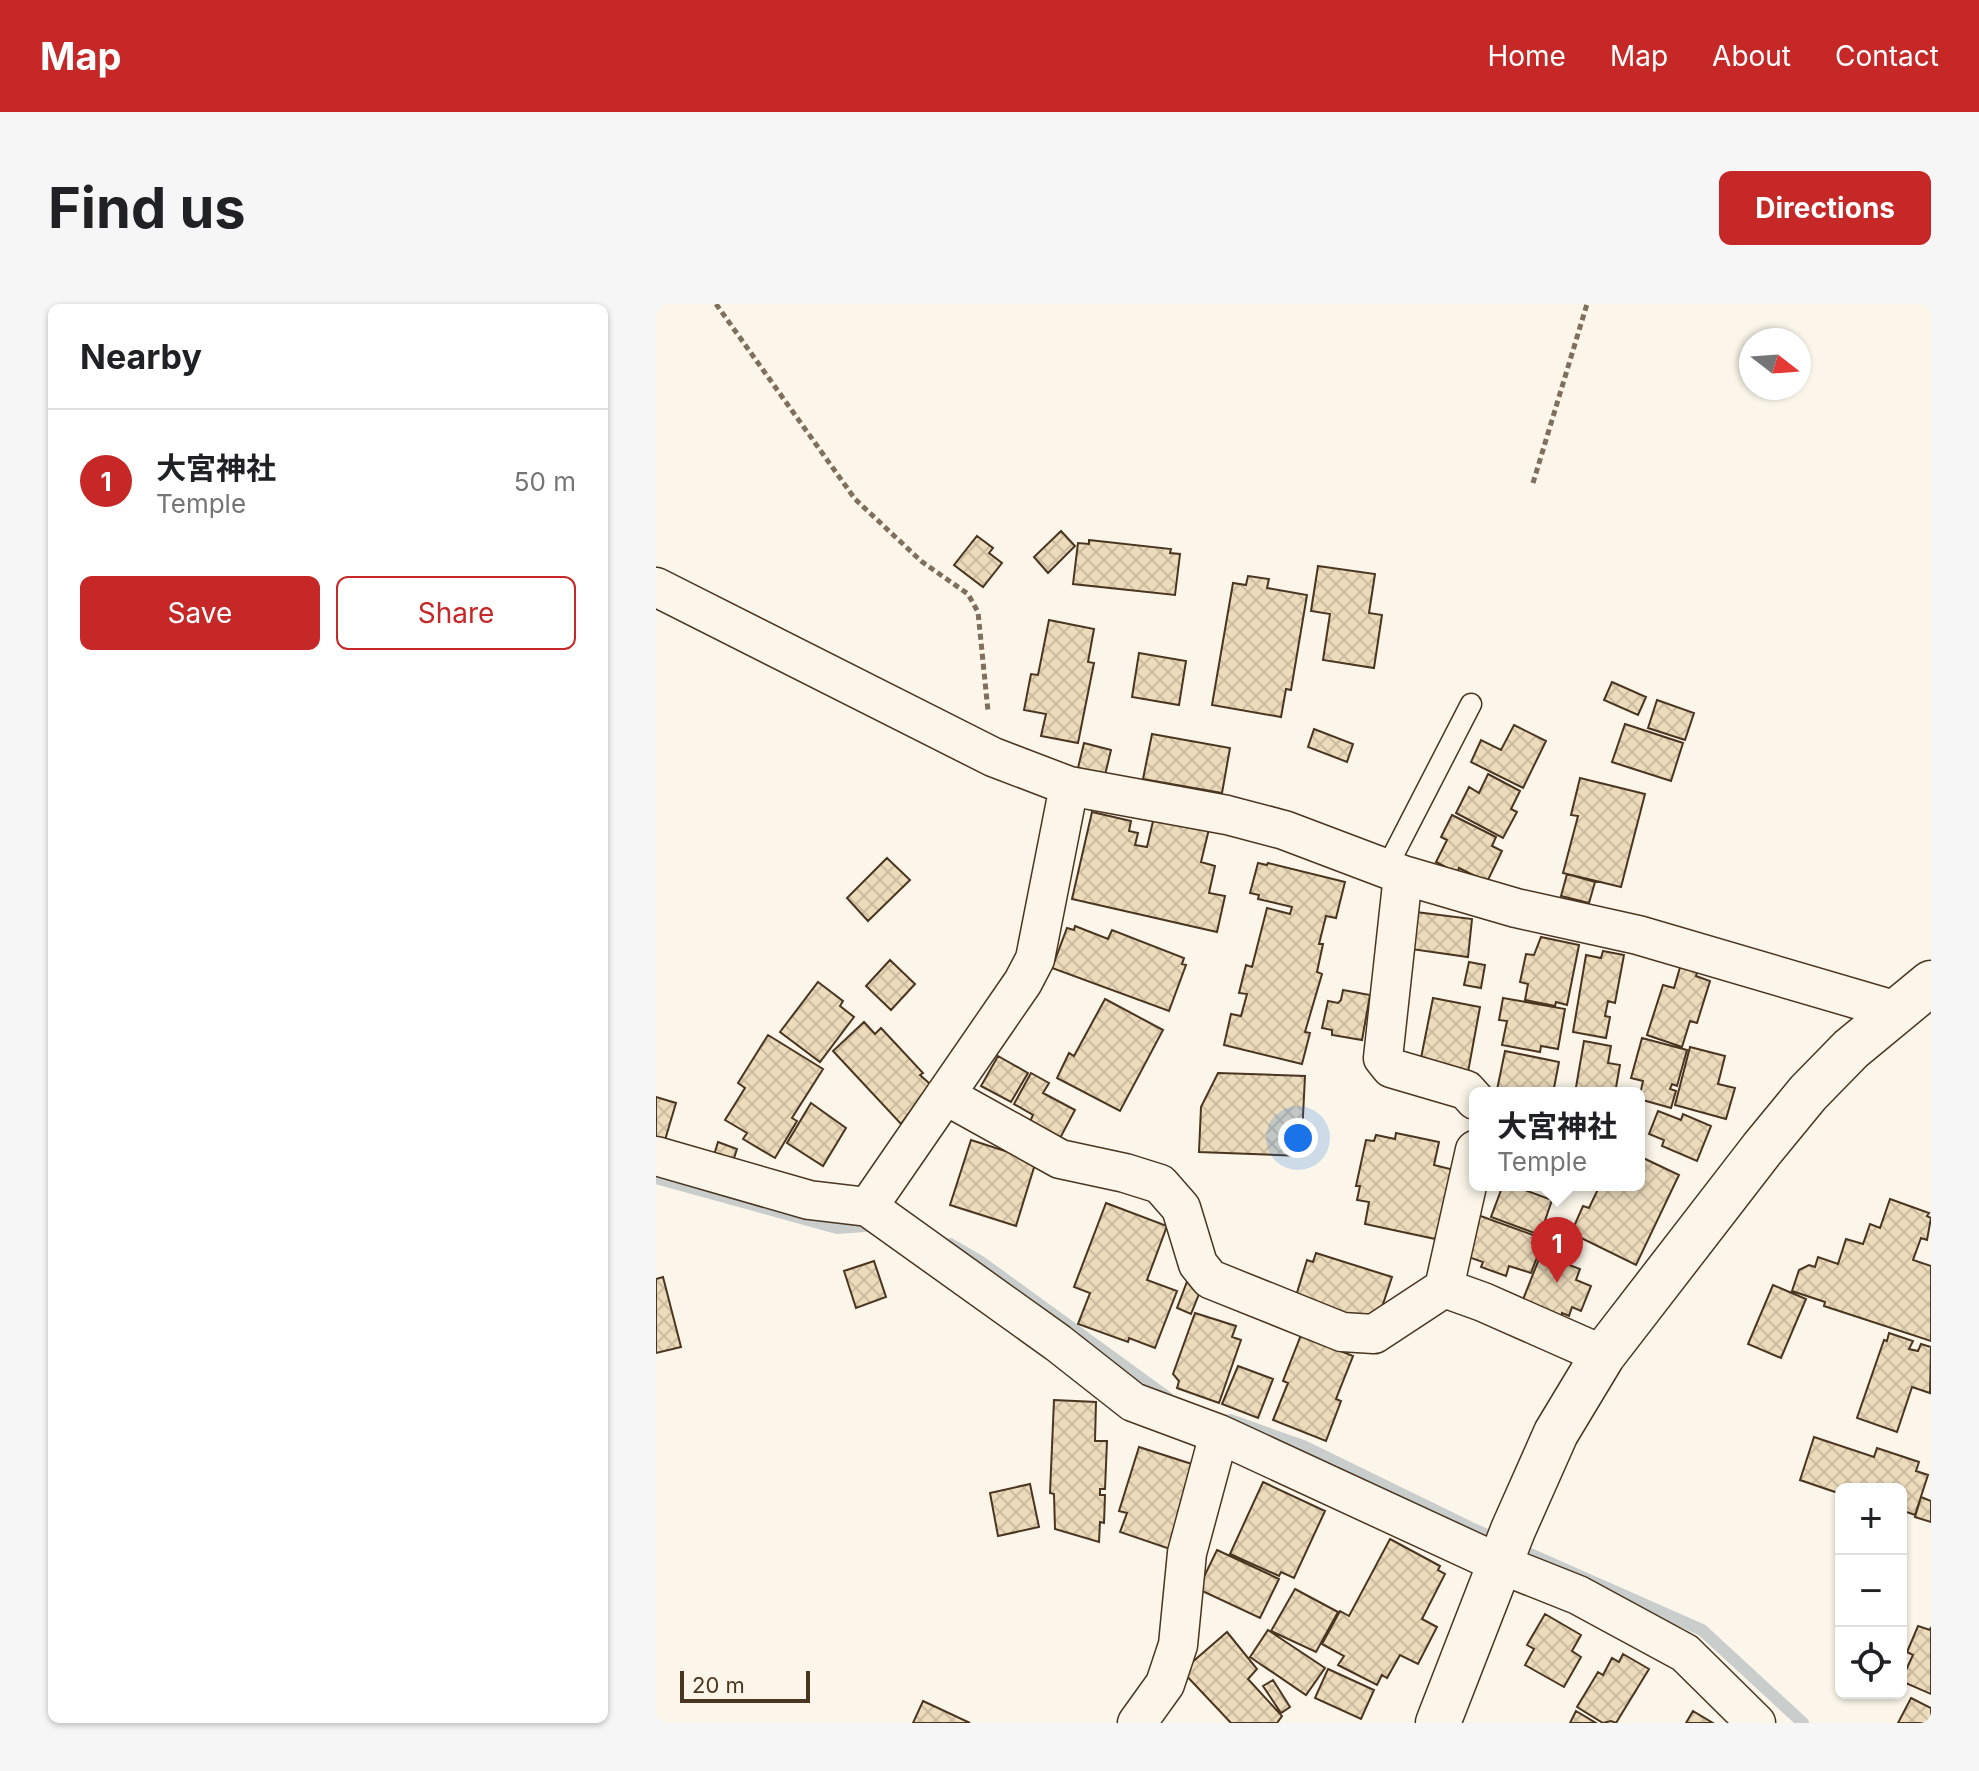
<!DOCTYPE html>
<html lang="en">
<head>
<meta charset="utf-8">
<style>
  :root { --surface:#fff; --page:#f6f6f6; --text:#202124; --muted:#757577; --line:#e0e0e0; --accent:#c62828 }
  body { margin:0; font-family:Inter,"Noto Sans JP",sans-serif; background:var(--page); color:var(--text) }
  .controls { position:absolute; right:24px; bottom:24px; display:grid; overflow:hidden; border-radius:12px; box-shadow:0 2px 6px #0004 }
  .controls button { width:72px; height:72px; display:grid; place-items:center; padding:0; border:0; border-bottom:2px solid var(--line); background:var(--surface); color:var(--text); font:40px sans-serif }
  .compass { position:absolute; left:1083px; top:24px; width:72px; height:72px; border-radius:50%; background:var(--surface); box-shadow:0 2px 6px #0004; rotate:107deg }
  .scale { position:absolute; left:24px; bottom:20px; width:130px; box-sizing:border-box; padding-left:8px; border:4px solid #4a3520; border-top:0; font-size:22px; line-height:28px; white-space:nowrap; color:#4a3520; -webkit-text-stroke:6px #fbf6e9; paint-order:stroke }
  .you { position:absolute; left:642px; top:834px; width:28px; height:28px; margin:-20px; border:6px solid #fff; border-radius:50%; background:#1a73e8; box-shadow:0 0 0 12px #1a73e833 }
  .badge { display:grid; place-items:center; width:52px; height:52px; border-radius:50%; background:var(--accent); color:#fff; font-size:26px; font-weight:700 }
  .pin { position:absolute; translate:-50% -66px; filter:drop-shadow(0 2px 4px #0008) }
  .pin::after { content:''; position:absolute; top:42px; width:28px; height:24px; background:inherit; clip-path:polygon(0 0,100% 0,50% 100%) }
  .popup { position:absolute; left:813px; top:783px; width:176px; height:104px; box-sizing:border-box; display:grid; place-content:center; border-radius:12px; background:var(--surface); filter:drop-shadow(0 2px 6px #0005); font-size:26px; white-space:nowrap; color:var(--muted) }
  .popup b { font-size:30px; color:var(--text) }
  .popup::after { content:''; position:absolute; left:50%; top:100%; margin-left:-16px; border:16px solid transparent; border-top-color:var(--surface) }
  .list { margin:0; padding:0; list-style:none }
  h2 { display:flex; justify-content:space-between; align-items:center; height:104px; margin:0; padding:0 32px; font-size:34px }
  h2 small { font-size:26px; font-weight:400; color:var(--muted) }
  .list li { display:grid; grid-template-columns:52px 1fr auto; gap:24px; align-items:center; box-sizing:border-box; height:144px; padding:0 32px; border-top:2px solid var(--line) }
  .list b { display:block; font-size:30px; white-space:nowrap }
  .list p { margin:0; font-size:26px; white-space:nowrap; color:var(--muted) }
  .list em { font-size:26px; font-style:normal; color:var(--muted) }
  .actions { display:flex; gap:16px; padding:24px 32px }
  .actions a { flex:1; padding:18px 0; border:2px solid var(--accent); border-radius:12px; text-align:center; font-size:28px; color:var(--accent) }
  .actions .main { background:var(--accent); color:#fff }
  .icon { flex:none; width:44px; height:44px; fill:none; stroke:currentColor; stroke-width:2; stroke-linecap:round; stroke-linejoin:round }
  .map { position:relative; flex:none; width:1275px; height:1419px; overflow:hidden; border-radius:12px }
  header { display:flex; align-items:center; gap:48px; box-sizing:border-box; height:112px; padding:0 40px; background:var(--accent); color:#fff }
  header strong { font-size:38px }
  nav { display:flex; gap:44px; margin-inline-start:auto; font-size:28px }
  .intro { display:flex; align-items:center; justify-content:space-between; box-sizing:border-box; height:192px; padding:0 48px }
  h1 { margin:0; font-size:56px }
  .button { padding:20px 36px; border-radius:12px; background:var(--accent); color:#fff; font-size:28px; font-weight:700 }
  main { display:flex; gap:48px; padding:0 48px }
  aside { flex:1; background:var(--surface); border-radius:12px; box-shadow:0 2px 6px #0004 }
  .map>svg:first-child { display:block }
</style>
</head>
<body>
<header>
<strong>Map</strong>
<nav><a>Home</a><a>Map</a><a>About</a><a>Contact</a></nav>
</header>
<div class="intro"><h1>Find us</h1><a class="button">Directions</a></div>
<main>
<aside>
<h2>Nearby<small></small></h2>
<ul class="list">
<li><span class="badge">1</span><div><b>大宮神社</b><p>Temple</p></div><em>50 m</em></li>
</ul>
<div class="actions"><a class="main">Save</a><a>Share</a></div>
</aside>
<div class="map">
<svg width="1275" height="1419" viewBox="0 0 1275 1419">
  <defs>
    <pattern id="building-cross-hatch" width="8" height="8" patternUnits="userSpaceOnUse" patternTransform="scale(2)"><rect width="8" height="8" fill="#ecdcbc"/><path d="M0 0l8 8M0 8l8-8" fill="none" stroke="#ccbda1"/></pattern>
  </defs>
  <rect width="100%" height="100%" fill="#fbf6e9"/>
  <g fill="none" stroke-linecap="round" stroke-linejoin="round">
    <!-- stream -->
    <path stroke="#c9cecd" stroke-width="12" d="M0,874L181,924L222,921
      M294,940L325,958L511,1093
      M574,1116L647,1142L815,1224L1046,1326L1147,1419"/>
  </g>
  <!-- building -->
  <path fill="url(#building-cross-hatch)" stroke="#4a3520" stroke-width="2" d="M405,227L419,242L392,269L378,253Z
    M321,232L337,244L333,249L346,259L327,283L298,261Z
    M433,236L515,245L514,249L524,250L519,291L417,280L422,239L433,240Z
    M662,262L719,270L713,309L726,311L718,364L667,356L674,310L655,307Z
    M592,272L613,275L611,284L651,291L635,386L630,385L625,413L556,401L577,279L590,281Z
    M393,316L438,325L432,358L438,359L422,439L385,432L390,410L368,406L375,370L382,371Z
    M483,349L530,357L523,401L476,393Z
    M956,378L990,393L982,411L948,396Z
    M1001,396L1038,409L1029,436L992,424Z
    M969,420L1027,439L1015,477L956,458Z
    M858,421L890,437L867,484L815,458L825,436L845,446Z
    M658,425L697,440L691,458L652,443Z
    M496,430L574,444L566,489L487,475Z
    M428,439L455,446L449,471L422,464Z
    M832,470L864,487L855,505L861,508L847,534L800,509L813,483L823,489Z
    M924,474L989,490L965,583L907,569L922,512L915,511Z
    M436,508L475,517L473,527L482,529L479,541L491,543L498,513L553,525L545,558L559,562L553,589L569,592L561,628L416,595Z
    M796,511L840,533L836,542L846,547L831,578L803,564L801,569L780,558L791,536L785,533Z
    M231,554L254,576L212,617L191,594Z
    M602,559L611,561L612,559L689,578L680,614L670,612L663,640H667L661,668L666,670L649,728L654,729L646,760L568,741L575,710L585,712L591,690L583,689L590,661L596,663L611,604L634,610L636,603L602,595L603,591L594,589Z
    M911,570L939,578L933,599L905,592Z
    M760,608L816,615L812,653L755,645Z
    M419,622L452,635L456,626L528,654L526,660L530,661L513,707L396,664L411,624L418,626Z
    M885,633L923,641L911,701L900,698L899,702L869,696L872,680L864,678L870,650L878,651Z
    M947,647L968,651L959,699L952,697L949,712L954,713L950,734L917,728L930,651L945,654Z
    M234,656L259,680L235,706L210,682Z
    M813,658L829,661L825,684L808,681Z
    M1025,660L1042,665L1040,672L1054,677L1041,719L1034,717L1026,743L991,731L1007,681L1018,684Z
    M162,678L187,697L184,702L198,713L164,758L124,728Z
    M687,686L714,691L706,736L676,731V726L666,724L672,697L682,699L685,696Z
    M777,694L824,703L812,768L764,759Z
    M847,694L909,705L902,745L885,742L884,748L846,741L851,717L843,716Z
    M449,695L507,726L464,807L401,774L413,749L418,752Z
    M208,718L219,730L225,724L267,769L264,771L274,780L245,820L177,747Z
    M112,731L167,765L136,814L141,817L119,854L87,835L91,829L69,816L89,784L82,779Z
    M986,734L1031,746L1021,782L1016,780L1014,785L1020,787L1015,804L983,795L987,777L975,774Z
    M928,737L955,742L952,759L964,761L959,789H919Z
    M1034,743L1069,752L1062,780L1079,784L1070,815L1019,801Z
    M849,747L903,758L897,789H854L841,786Z
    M342,752L372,769L355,798L325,782Z
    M375,769L393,779L387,789L419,806L402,838L372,822L377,811L358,800Z
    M562,769L649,772L645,852L543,848L545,803Z
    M0,793L20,799L9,836L0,834Z
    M155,799L190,824L167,862L131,839Z
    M1002,807L1025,816L1027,810L1055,822L1041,857L1006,842L1008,836L993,830Z
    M740,829L783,838L778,861L798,866L784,936L709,920L713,898L701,896L704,882H700L710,836L718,837L720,831L739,835Z
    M315,836L380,857L360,922L294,901Z
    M62,838L81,845L77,857L58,851Z
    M983,852L1023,871L980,961L915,929L927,902L933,904L944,881H983Z
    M847,881H855L896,896L884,931L835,913Z
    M1234,895L1273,909L1271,912L1275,914L1271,936L1265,934L1257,956L1275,962V1037L1168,1002L1169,998L1136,987L1143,966L1153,961L1159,963L1162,953L1182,960L1190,935L1207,940L1214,920L1224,924Z
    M450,899L511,922L491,976L521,987L499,1044L473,1034L472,1038L422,1020L434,989L418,983Z
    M819,910L888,935L875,969L853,962L850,972L825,963L827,958L804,950Z
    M889,936L911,944L906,956L885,948Z
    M660,949L736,973L723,1012L697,1015L640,992L651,956L657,958Z
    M885,950L924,965L920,976L935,982L925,1007L916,1003L913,1012L906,1009L905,1013L866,998Z
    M218,957L230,993L200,1004L188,967Z
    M7,973L25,1043L0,1049V975Z
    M532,975L547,980L535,1010L521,1004Z
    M1117,981L1150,995L1125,1054L1092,1040Z
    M539,1009L580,1022L576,1033L585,1036L563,1099L521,1084L523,1077L517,1070Z
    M1233,1029L1257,1037L1253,1045L1262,1047L1265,1040L1275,1043L1274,1089L1256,1083L1241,1128L1201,1114L1228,1036L1231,1037Z
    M645,1031L697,1052L680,1095L685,1097L670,1137L617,1116L632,1079L627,1077Z
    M582,1062L617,1075L602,1114L566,1100Z
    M398,1096L440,1098L439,1137H451L449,1185H444V1191H449L448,1219L444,1218L443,1238L399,1225L398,1190L394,1189Z
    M1158,1133L1218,1153L1221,1144L1263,1158L1260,1167L1272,1171L1259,1211L1248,1207L1245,1209V1185H1185V1190L1144,1176Z
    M483,1143L545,1163L517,1246L464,1228L471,1209L463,1207Z
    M607,1178L669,1207L638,1274L625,1268L623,1272L574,1250Z
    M374,1180L383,1223L342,1232L334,1189Z
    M1265,1193L1275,1197V1218L1259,1213Z
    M734,1235L784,1262L782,1266L789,1270L766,1315L781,1323L762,1360L744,1351L731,1374L726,1371L721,1381L682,1361L688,1352L666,1340L684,1307L693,1312Z
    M561,1246L623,1275L604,1314L542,1285Z
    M639,1285L682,1308L660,1348L615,1327Z
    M889,1310L925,1331L916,1347L925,1353L908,1383L869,1361L878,1345L871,1341Z
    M1262,1322L1274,1326L1275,1323V1390L1245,1377L1257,1351L1251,1348Z
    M612,1326L669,1364L650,1391L594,1353Z
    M571,1328L601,1365L592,1375L626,1412L621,1419H575L526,1367Z
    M967,1350L993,1365L960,1419L955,1417L947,1419L921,1403L942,1368L947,1371L956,1354L963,1358Z
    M672,1365L718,1386L705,1415L659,1394Z
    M617,1376L634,1403L625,1409L607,1382Z
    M1255,1394L1275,1404V1419H1242Z
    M267,1397L314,1419H257Z
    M920,1407L940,1419H914Z
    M1037,1407L1057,1419H1030Z"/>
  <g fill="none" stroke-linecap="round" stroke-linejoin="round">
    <!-- service casing -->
    <g stroke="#4a3520" stroke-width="23">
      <path id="service" d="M730,565L815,400"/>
    </g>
    <!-- minor casing -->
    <g stroke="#4a3520" stroke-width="41">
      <path id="minor" d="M0,283L337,453L413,482L571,511L628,526L747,571L860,604L982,631L1241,707
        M747,571L727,754L735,764L810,786L819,796
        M289,791L404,855L469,869L504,880L525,904L542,960L554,975L686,1028L718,1030L788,984L827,998L947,1051
        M0,852L153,896L212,903L402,1039L477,1098L563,1130L844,1260L922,1291L1029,1349L1100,1419
        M212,903L367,678L379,655L413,482
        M788,984L819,846
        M481,1419L509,1380L522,1341L531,1249L563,1130"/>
    </g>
    <!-- tertiary casing -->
    <g stroke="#4a3520" stroke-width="47">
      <path id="tertiary" d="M782,1419L857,1226L900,1129L947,1051L1106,845L1152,789L1195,745L1275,679"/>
    </g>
    <!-- path -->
    <path stroke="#7f6f5c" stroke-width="5" stroke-dasharray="6 4" stroke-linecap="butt" d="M60,0L199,195L265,257L312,290L322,308L332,407
      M877,179L931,0"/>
    <!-- service -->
    <use href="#service" stroke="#fbf6e9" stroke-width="20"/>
    <!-- minor -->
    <use href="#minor" stroke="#fbf6e9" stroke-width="38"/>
    <!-- tertiary -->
    <use href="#tertiary" stroke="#fbf6e9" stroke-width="44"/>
  </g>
</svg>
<div class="controls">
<button>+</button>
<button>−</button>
<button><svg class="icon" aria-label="locate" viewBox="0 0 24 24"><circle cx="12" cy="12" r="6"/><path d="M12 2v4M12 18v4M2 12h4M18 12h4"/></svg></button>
</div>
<svg class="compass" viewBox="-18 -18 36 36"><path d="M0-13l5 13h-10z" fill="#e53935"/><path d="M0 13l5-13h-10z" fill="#757577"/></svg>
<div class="scale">20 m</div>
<div class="you"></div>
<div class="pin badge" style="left:901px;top:979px">1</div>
<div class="popup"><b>大宮神社</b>Temple</div>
</div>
</main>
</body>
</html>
